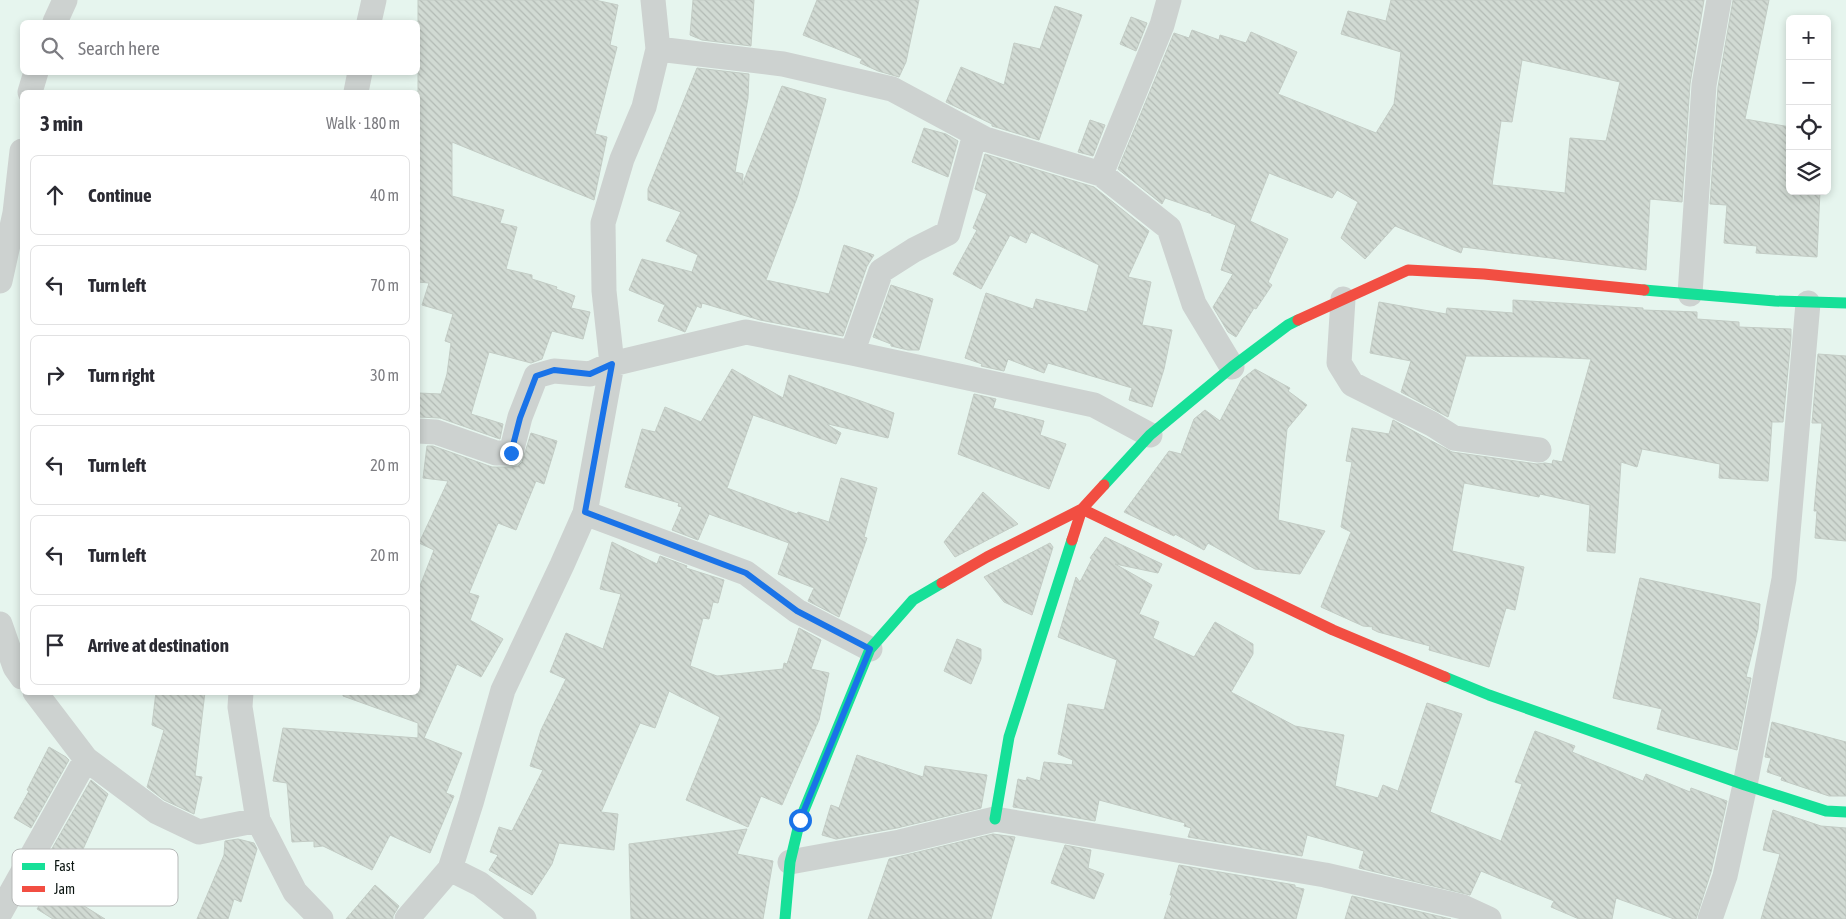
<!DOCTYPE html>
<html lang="en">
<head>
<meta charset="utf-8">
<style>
  :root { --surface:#fff; --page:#f7f7f7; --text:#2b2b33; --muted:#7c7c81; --line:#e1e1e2 }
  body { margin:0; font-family:"Asap Condensed",sans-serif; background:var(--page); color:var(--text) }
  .controls { position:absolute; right:15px; top:15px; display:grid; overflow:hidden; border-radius:8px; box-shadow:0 2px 8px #0003 }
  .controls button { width:45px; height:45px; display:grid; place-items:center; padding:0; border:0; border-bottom:1px solid var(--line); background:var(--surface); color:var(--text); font:25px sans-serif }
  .stop { position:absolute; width:15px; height:15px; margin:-11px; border:4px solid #1a73e8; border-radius:50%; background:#fff }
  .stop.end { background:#1a73e8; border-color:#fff; box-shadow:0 1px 5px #0008 }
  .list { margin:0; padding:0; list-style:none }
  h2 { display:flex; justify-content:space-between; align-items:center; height:65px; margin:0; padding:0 20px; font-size:21px }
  h2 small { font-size:16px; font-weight:400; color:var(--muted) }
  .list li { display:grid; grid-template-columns:32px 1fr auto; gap:15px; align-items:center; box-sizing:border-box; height:80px; margin:0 10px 10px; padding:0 10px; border:1px solid var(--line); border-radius:8px }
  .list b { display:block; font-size:19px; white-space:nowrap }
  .list em { font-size:16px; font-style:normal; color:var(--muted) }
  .icon { flex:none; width:28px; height:28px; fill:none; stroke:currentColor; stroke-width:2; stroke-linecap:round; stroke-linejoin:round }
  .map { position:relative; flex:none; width:1846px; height:919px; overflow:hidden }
  .search { position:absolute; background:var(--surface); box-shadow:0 2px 8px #0003; left:20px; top:20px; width:400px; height:55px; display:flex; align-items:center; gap:12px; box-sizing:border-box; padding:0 18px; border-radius:8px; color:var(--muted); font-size:19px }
  .panel { position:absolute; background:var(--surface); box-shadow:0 2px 8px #0003; left:20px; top:90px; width:400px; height:605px; border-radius:8px }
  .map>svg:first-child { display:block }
</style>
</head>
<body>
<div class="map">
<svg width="1846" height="919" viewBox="0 0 1846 919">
  <defs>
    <pattern id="building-back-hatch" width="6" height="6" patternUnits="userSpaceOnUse" patternTransform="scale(1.25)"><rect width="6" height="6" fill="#d1dad3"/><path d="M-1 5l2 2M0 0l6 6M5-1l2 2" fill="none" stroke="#b2bab4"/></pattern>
  </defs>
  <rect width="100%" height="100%" fill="#e6f5ee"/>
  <!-- building -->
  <path fill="url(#building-back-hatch)" stroke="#c3ccc5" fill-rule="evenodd" d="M418,0H595L618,5L610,45L617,47L595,134L607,137L594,200L452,142V196L504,210L500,223L517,227L506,269L532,275V279L557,287L556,289L575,296L571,308L590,312L583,339L552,331L542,359L531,363L489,352L471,414L503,424L500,439L440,418L418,417V393L441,394L447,374L451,343L445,341L453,314L422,305L429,283L418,282Z
    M693,0H754L751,46L702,40L690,35Z
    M817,0H919L906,62L899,77L878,71L860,63L862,59L803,35Z
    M1391,0H1704L1690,84L1682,202L1650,199L1646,270L1463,247L1461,253L1395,226L1365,259L1341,238L1358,202L1337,190L1332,198L1269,173L1250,221L1288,239L1268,282L1272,285L1256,309L1254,308L1236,337L1228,332L1213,307L1233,274L1221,270L1236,225L1211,215L1212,214L1165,198L1162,204L1118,169L1174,33L1189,38L1192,30L1219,40L1220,35L1246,43L1251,32L1297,52L1278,94L1376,133L1394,104L1401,52L1341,34L1348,11L1386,21ZM1522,60L1620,82L1606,141L1570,138L1565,193L1492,185L1501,121L1512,122Z
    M1733,0H1769L1745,119L1790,127V191H1820L1817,257L1756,253L1757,246L1724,243L1727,205L1710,204L1718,87Z
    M1055,6L1082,15L1039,140L992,126V124L946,102L961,67L1004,85L1014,43L1040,49Z
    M1131,17L1147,23L1136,51L1120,44Z
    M697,68L749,74L748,98L735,172L743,174L742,185L782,86L826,99L797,198L766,280L829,294L844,245L874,255L867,266L843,336L760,320L702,303L701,308L697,306L685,332L658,321L665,305L629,290L642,259L692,272L698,255L666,241L681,212L648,200V189Z
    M1090,120L1105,125L1093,156L1078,152Z
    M924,128L946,134L958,141L948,177L912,162Z
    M985,154L1094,187L1149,231L1128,277L1151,282L1142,325L1172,330L1164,369L1152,407L1129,400L1132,388L1048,363L1044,373L1008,359L1004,371L981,366L982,364L965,358L986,293L1033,309L1036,299L1087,312L1099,265L1031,232L1026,243L1010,235L981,289L953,274L977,230L973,228L987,194L975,189Z
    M891,285L933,299L919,350H908L891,346V344L873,337Z
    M1513,300L1643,308V310L1697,312V319L1739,322V327L1791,329V338L1783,422H1772L1768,481L1719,478L1720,464L1642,449L1637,467L1621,462L1615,553L1587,551L1590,505L1540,494L1539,497L1464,483L1452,551L1524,567L1515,610L1506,608L1489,667L1429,650L1430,646L1378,632L1372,629L1373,627L1363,626L1321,607L1351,532L1341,527L1352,462L1346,461L1352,428L1389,434L1393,420L1452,452L1537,464L1545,463L1552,464L1553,460L1562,462L1591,359L1548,357L1466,356L1448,417L1401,392L1411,361L1370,353L1379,302L1446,314L1447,308L1513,313Z
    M1818,354L1846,356V541L1815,538L1817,511H1814L1822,423H1812Z
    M732,369L783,398L789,375L894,413L888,438L828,424V425L841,433L836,444L753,415L727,488L797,514L798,512L829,522L841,478L877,488L864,537L867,538L839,617L808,601L814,588L778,574L789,543L709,514L698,540L672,530L682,507L678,506L679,503L625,487L642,429L655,432L665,407L701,422Z
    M1255,369L1290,388L1288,391L1307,405L1287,429L1278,520L1325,531L1300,574L1255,569L1208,543L1204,550L1175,534L1174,536L1124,512L1169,451L1181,454L1194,419L1205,410L1220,421L1242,379Z
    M974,394L996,399L993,408L1044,421L1040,435L1066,444L1049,489L958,454Z
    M531,433L557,441L544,484L536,481L516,530L498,523L469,593L479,596L470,620L503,639L481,677L457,664L424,738L462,753L446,793L454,796L430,853L390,835L372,870L323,846L314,847V841L292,842L287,783L273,781L283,728L418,738V723L343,696V692H418V591L434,550L419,543L448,481L423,478L427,446H433L492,467H511L518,466L522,462Z
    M983,492L1018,524L955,557L944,542Z
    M1105,537L1162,564L1158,573L1115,564L1152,585L1139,614L1159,622L1153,638L1194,657L1215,622L1253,644V654L1231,692L1295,726L1344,735L1335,786L1378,798L1383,785L1398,791L1427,703L1462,714L1430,812L1501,841L1522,784L1515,782L1535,731L1575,746L1572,752L1643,781L1646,774L1690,792L1691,788L1727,801L1711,872L1696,919H1674L1616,898L1612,919H1579L1551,907L1554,901L1481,871L1470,895L1359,868L1364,851L1307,835L1302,856L1188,837L1191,828L1184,826L1185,823L1099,800L1095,821L1013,807L1018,779L1026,781L1027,777L1040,781L1044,762L1072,765L1073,760L1058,754L1068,704L1104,710L1117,660L1058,637L1076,577L1080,582L1092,559L1090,558Z
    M612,542L657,564L660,556L687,566L686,568L724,580L718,603L713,602L709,619L703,618L690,666L717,676L783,669L784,663L787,664L799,628L821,640L811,669L829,673L819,720L782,805L761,796L748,827L686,800L720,717L669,691L655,728L640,723L601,812L618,814L614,850L559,843L552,864L532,895L489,870L498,855L490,852L499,827L512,831L543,770L530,766L541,730L566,679L550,672L566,633L603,649L621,594L600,589Z
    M1050,543L1053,547L1032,615L1004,602L984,577Z
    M1640,578L1760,604L1758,629L1746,677L1751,678L1737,750L1657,729L1662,709L1613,698Z
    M957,639L981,649V659L971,684L944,671Z
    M156,692H205L195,776L202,777L194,814L164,800L147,787L164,730L152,725Z
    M1772,722L1846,742V796H1829L1781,780L1782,777L1767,772L1771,758L1765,757Z
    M49,747L66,757L69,760L31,828L14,818L29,791L27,790Z
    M857,755L923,777L925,766L987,775L981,808L897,828L836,839L822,835L831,805L839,808Z
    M91,780L108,794L69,880L41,868Z
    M1773,810L1821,826L1846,828V919H1761L1780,854L1763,850Z
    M747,829L737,854L773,861L763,919H631L629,844Z
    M993,834L1015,837L991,919H868L889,859Z
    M238,839L254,843L257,849L241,902L234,899L228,919H197L224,855L225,841Z
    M1065,845L1091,850L1088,868L1104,874L1094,899L1051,883Z
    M1179,865L1295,885V887L1304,889L1296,919H1164L1172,895H1170Z
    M375,885L399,906L393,916V919H346Z
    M52,886L105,919H53L37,909Z
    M1352,896L1451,919H1345Z"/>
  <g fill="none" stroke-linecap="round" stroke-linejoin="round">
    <!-- street -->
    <path stroke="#cdd2d0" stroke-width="25" d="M1169,0L1162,25L1101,174L1169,228L1194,304L1232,367
      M55,22L65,0
      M369,22L374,0
      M658,49L783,64L892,89L985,139L1101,174
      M30,92L36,72
      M356,92L360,72
      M0,281L15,213L22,151
      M1690,294L1704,85L1719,0
      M1343,299L1339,363L1352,384L1432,424L1454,438L1539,450
      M852,353L881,271L914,250L948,233L974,138L985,139
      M418,431L436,432L496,453H511L520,417L536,376L554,371L590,374L612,364L746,332L852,353L1094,405L1150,435
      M585,513L746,573L797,611L870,649
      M0,624L15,667L22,677
      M35,692L86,759L157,812L199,832L258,820
      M241,692L240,707L258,820L295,892L321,919
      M790,862L900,842L995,819L1325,875L1463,907L1489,919
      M0,913L86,759
      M407,919L450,869
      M524,919L480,884L450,869L471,803L503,690L562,565L585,513L612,364L604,291L603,223L622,159L644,107L658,49L653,0
      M1710,919L1725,876L1745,785L1784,579L1808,303"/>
    <!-- fast -->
    <path stroke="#16e098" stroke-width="11" d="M1644,290L1775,301L1846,303
      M1104,485L1150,435L1232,367L1288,325L1298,320
      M1445,677L1489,695L1745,785L1826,811L1846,812
      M995,819L1009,737L1072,540
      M785,919L790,862L800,820L870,649L913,600L942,583"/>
    <!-- jam -->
    <path stroke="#f24e42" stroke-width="11" d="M1298,320L1408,270L1484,274L1644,290
      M1072,540L1082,509L1333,630L1445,677
      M942,583L987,557L1082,509L1104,485"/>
  </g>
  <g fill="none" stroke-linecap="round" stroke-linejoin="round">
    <!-- route -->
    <path stroke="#1a73e8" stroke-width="6" d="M511,453L520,418L536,376L554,370L590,374L612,364L585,512L746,573L797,611L870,649L800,820"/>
  </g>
  <!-- legend -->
  <rect x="12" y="849" width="166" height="57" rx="8" fill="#fff" stroke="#b6b9b8" stroke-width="1"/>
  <rect x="22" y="863" width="23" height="7" fill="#16e098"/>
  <rect x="22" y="886" width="23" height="6" fill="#f24e42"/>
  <g font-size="14" fill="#0c1612">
    <text x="54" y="871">Fast</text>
    <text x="54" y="894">Jam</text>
  </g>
</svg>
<div class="controls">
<button>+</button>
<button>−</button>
<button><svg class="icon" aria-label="locate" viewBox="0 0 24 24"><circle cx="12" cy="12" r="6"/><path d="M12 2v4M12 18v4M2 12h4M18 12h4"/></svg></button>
<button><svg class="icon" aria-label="layers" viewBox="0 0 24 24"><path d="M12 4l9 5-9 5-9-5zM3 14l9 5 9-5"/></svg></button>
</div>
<div class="stop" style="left:800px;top:820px"></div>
<div class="stop end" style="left:511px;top:453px"></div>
<div class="search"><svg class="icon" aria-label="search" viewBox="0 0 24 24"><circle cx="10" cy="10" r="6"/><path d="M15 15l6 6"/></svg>Search here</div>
<section class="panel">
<h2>3 min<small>Walk · 180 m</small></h2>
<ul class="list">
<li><svg class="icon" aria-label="ahead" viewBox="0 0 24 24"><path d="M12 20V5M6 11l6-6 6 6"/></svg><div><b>Continue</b></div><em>40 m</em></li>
<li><svg class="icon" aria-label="left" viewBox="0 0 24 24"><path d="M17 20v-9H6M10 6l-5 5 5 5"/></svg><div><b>Turn left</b></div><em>70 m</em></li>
<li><svg class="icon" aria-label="right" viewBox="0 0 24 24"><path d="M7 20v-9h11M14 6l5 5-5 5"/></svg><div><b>Turn right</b></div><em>30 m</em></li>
<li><svg class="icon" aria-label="left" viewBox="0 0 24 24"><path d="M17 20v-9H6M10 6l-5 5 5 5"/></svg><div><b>Turn left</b></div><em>20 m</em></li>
<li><svg class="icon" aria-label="left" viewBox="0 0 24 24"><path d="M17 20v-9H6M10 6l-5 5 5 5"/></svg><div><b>Turn left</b></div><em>20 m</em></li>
<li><svg class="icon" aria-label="arrive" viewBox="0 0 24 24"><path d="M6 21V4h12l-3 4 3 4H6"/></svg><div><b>Arrive at destination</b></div></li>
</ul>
</section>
</div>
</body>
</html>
